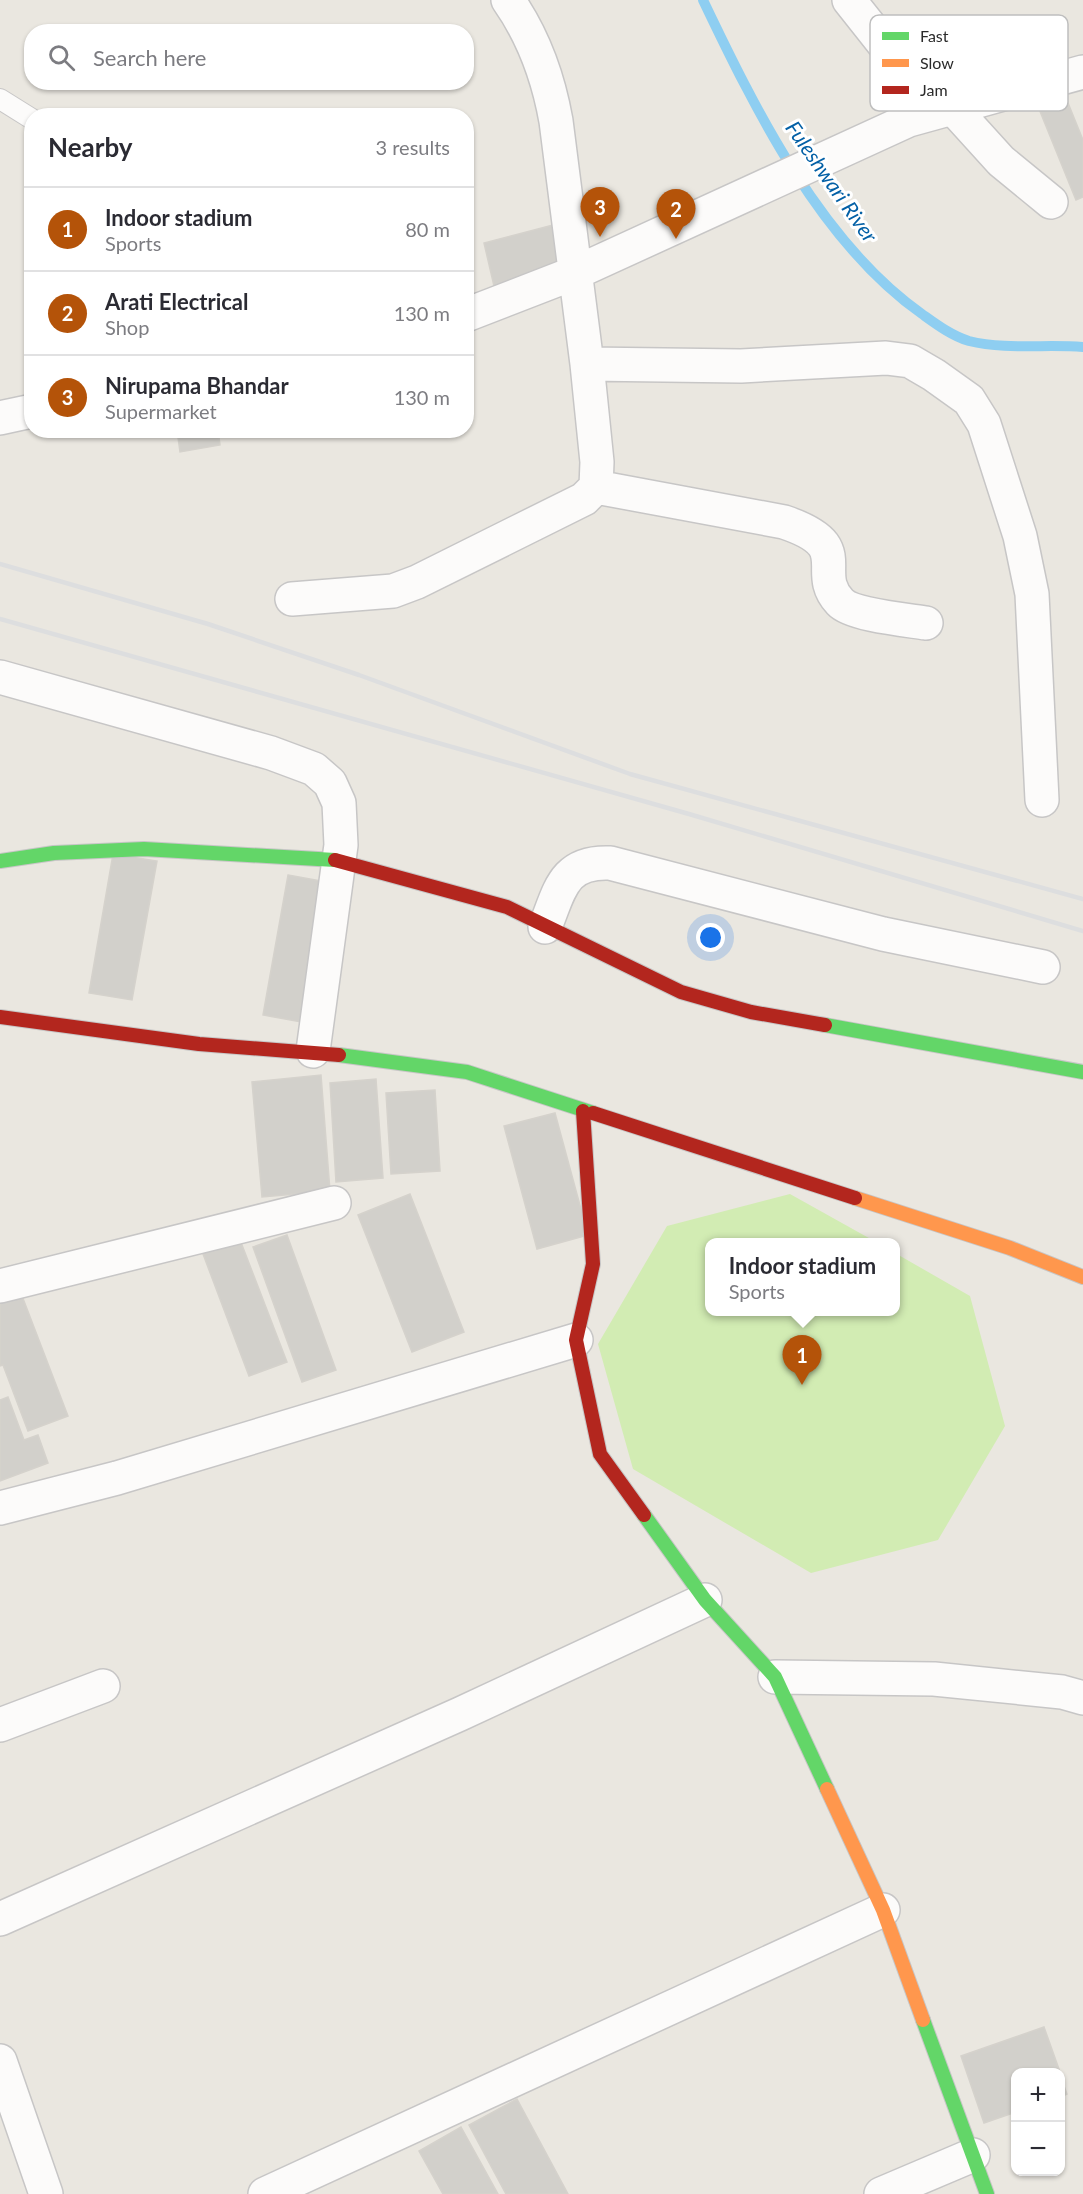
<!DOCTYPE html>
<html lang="en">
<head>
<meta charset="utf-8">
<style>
  :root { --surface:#fff; --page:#f2f2f3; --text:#2b2b33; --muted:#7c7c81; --line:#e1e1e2; --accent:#b45309 }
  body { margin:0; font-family:Lato,sans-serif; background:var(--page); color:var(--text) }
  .controls { position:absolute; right:18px; bottom:18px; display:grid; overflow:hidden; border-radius:12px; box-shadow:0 2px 4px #0004 }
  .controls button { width:54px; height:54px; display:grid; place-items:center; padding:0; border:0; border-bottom:2px solid var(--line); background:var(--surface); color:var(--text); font:30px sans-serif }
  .you { position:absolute; left:711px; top:938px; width:21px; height:21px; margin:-15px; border:4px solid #fff; border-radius:50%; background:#1a73e8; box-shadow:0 0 0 9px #1a73e833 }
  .badge { display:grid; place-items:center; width:39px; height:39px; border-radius:50%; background:var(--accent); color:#fff; font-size:20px; font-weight:700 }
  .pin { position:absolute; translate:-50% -50px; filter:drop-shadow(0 2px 3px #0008) }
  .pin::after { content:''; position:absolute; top:32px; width:21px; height:18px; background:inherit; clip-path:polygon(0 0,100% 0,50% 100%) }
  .popup { position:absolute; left:705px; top:1238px; width:195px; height:78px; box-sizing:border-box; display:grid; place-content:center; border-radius:12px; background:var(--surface); filter:drop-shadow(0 2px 4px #0005); font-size:20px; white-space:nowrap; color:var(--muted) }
  .popup b { font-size:22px; color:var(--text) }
  .popup::after { content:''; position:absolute; left:50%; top:100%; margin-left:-12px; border:12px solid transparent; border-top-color:var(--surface) }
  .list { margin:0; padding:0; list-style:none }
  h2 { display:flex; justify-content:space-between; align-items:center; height:78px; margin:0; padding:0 24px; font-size:26px }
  h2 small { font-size:20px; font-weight:400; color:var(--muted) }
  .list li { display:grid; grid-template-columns:39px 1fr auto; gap:18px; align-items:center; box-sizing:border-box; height:84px; padding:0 24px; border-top:2px solid var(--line) }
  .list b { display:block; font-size:22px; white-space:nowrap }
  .list p { margin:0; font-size:20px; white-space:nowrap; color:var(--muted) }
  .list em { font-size:20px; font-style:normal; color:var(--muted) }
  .icon { flex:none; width:33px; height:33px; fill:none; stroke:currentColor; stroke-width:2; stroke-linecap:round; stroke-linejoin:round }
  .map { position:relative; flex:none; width:1083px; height:2194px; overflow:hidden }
  .search { position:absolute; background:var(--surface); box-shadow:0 2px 4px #0004; left:24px; top:24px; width:450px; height:66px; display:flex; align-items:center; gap:15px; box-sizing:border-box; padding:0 21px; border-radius:24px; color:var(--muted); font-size:22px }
  .panel { position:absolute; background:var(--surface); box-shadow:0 2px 4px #0004; left:24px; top:108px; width:450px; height:330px; border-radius:24px }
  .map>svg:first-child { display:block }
</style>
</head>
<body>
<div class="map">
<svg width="1083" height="2194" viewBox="0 0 1083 2194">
  <rect width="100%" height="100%" fill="#eae7e0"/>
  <!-- pitch -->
  <path fill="#d2ecb3" d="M790,1194L876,1242H709V1312H895V1253L970,1296L1005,1426L938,1540L811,1573L633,1469L598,1344L667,1226Z"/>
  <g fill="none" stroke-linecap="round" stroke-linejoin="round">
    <!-- stream -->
    <path stroke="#8ecef1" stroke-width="10" d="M703,0C755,109 821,243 922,314C936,324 952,336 969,341C1006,350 1046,344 1083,347"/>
  </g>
  <!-- building -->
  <path fill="#d2d0cb" stroke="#d5d2cc" stroke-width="1.5" d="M1064,93L1083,140V197L1076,200L1037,104Z
    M561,223L572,266L494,286L484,243Z
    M177,430H218L220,445L180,452Z
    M113,854L157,861L132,1000L89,993Z
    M288,875L327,882L301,1022L263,1015Z
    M321,1075L330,1191L262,1197L252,1082Z
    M376,1079L383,1178L336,1182L330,1083Z
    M435,1090L440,1171L391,1174L386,1093Z
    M555,1113L588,1235L537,1249L504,1126Z
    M410,1194L464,1332L412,1352L358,1215Z
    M237,1232L287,1362L249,1376L200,1246Z
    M287,1235L336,1370L302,1382L253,1247Z
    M19,1288L68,1416L28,1431L3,1365L0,1366V1295Z
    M8,1397L24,1440L38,1435L48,1463L0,1481V1400Z
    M1044,2027L1060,2072H1016V2112L984,2123L961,2056Z
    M1060,2075L1067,2094L1060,2097Z
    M517,2099L568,2194H506L469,2125Z
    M461,2127L498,2194H443L419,2151Z"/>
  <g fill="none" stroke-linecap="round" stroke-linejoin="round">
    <!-- lane casing -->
    <g stroke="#c7c6c6" stroke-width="22">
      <path id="lane" d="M0,99L32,119"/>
    </g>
    <!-- street casing -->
    <g stroke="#c7c6c6" stroke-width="36">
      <path id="street" d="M849,0L891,53L952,107L1001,161L1051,202
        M466,315L577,272L909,120L1083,72
        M587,364L741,366L886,358L910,361L934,375L969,400L984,424L1020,536L1032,594L1042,800
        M0,418L32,411
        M596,487L784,522C858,547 810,570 840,602C852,615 907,620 926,623
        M292,599L393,591L417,582L584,499L596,487L597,462L587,364L556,121C548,76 534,37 508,0
        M0,677L271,753L314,769L330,783L339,803L341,845L313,1051
        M545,927C560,890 563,861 610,863L883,934L1043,967
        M0,1286L334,1203
        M0,1508L117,1478L576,1340
        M775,1677L934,1679L1062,1692L1083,1698
        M0,1725L103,1686
        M0,1919L460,1714L705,1600
        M0,2061L46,2194
        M265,2194L883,1910
        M881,2194L973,2155"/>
    </g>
    <!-- fast casing -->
    <g stroke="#c7c6c6" stroke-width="16">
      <path id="fast" d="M0,861L54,853L144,849L335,860
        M825,1025L1083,1072
        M339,1055L467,1072L593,1113
        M644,1515L705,1600L775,1677L827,1789
        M923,2020L987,2194"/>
    </g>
    <!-- slow casing -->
    <g stroke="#c7c6c6" stroke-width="16">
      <path id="slow" d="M855,1198L1010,1248L1083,1277
        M827,1789L883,1910L923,2020"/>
    </g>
    <!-- jam casing -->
    <g stroke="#c7c6c6" stroke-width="16">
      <path id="jam" d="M335,860L507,907L681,992L751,1012L825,1025
        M0,1017L199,1044L339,1055
        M583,1111L593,1264L576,1340L600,1454L644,1515
        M593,1113L855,1198"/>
    </g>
    <!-- lane -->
    <use href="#lane" stroke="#fcfbfa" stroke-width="20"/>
    <!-- street -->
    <use href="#street" stroke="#fcfbfa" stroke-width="33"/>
    <!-- fast -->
    <use href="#fast" stroke="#63d668" stroke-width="14"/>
    <!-- slow -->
    <use href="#slow" stroke="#ff974d" stroke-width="14"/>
    <!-- jam -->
    <use href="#jam" stroke="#b3261e" stroke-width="14"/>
    <!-- rail -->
    <path stroke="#dddedf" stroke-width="4.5" d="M0,564L208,624L359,675L630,774L1083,899
      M0,619L689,814L1083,931"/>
  </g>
  <g text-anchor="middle" stroke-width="6" stroke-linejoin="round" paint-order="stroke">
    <!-- water labels -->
    <g font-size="21" font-style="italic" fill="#0360a6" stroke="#fff">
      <text transform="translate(831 182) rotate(55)" y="7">Fuleshwari River</text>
    </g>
  </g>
  <!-- legend -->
  <rect x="870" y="15" width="198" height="96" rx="9" fill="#fff" stroke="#bfbfbf" stroke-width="1.5"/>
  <rect x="882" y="32" width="27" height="8" fill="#63d668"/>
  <rect x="882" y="59" width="27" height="8" fill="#ff974d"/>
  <rect x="882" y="86" width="27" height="8" fill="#b3261e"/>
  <g font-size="16" fill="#2b2b2b">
    <text x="920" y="42">Fast</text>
    <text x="920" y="69">Slow</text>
    <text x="920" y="96">Jam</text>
  </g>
</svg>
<div class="controls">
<button>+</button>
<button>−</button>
</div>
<div class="you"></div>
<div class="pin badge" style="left:802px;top:1385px">1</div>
<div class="popup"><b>Indoor stadium</b>Sports</div>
<div class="pin badge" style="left:676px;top:239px">2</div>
<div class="pin badge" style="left:600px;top:237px">3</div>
<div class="search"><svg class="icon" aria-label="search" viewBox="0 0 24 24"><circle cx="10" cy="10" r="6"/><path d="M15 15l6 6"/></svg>Search here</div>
<section class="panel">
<h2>Nearby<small>3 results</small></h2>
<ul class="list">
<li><span class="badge">1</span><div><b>Indoor stadium</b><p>Sports</p></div><em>80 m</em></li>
<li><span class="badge">2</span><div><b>Arati Electrical</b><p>Shop</p></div><em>130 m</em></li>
<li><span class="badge">3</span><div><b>Nirupama Bhandar</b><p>Supermarket</p></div><em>130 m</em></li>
</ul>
</section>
</div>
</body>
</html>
